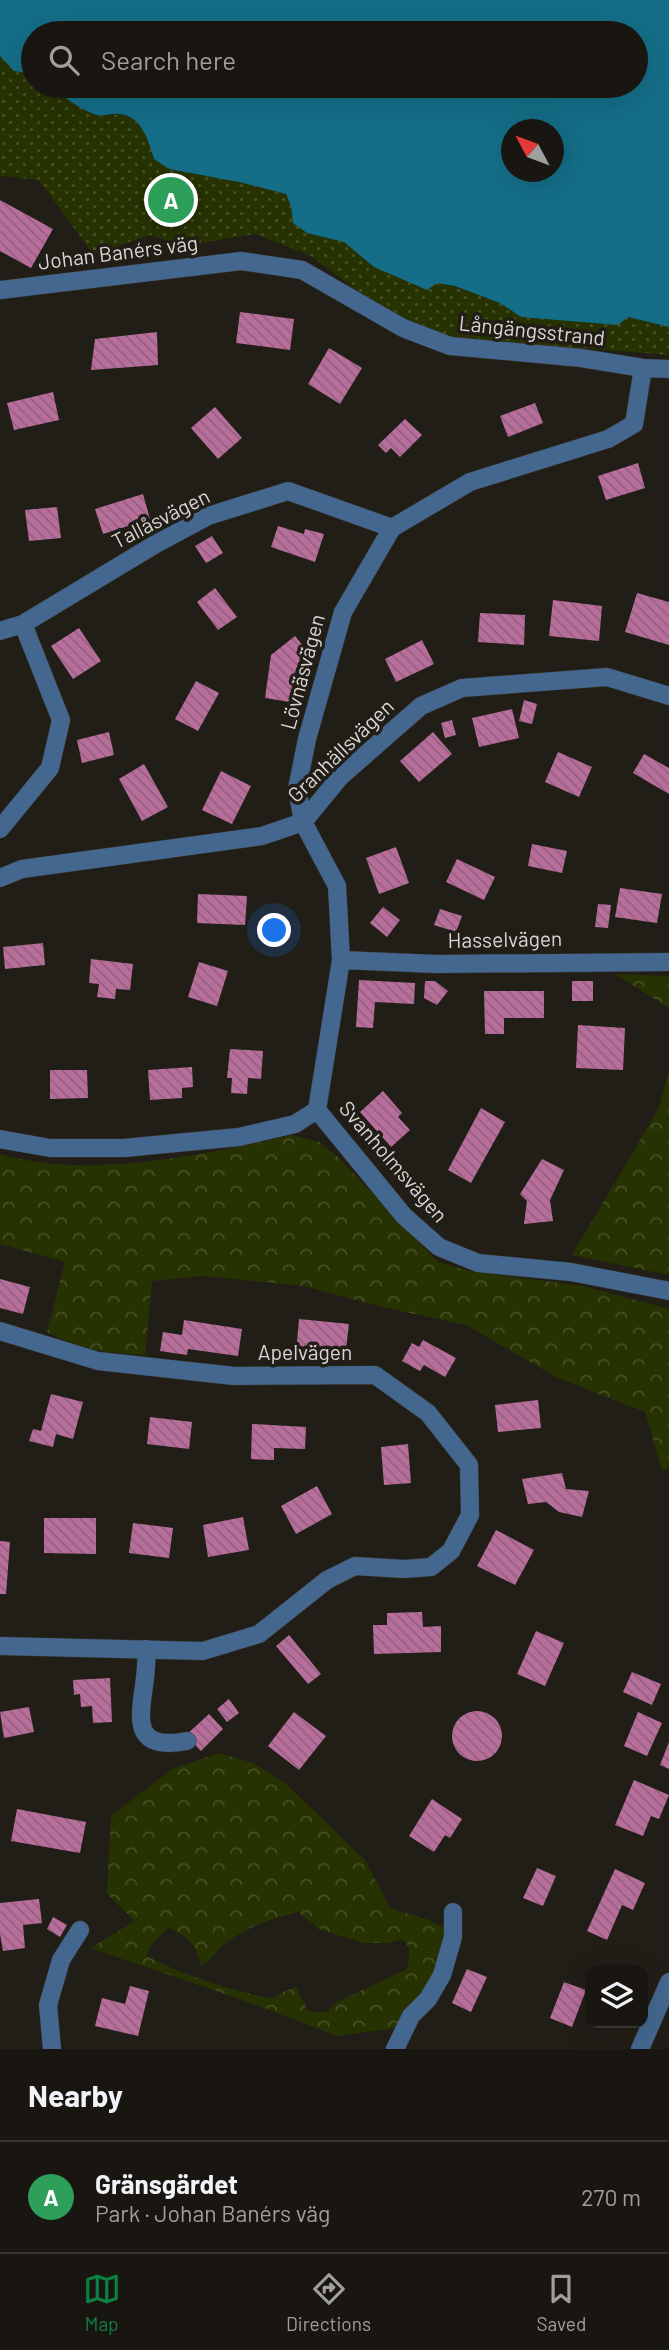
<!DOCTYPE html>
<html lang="en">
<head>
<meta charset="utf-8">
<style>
  :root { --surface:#191611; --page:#221f1a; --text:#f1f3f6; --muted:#9f9f9f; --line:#373531; --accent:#0b8043 }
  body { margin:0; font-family:Barlow,sans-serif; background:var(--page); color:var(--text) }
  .controls { position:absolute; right:21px; bottom:21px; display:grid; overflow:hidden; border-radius:14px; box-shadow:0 7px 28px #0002 }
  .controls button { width:63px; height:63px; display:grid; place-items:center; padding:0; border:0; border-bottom:2px solid var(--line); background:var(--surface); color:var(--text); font:35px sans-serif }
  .compass { position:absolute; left:501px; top:119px; width:63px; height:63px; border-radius:50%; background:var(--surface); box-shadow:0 7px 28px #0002; rotate:311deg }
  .you { position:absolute; left:275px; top:931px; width:24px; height:24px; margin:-18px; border:5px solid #fff; border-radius:50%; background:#1a73e8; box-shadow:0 0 0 10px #1a73e833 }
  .badge { display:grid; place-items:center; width:46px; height:46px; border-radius:50%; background:var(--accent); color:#fff; font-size:23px; font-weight:700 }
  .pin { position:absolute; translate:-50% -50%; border:4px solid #fff; box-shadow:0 2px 7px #0006 }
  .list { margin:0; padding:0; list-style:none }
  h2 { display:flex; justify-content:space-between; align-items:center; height:91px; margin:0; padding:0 28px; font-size:30px }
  h2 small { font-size:23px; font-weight:400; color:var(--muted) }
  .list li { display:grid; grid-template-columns:46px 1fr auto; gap:21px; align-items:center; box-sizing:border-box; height:112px; padding:0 28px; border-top:2px solid var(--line) }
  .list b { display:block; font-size:26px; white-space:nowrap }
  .list p { margin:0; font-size:23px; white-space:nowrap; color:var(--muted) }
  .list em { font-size:23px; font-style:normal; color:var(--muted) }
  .icon { flex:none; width:38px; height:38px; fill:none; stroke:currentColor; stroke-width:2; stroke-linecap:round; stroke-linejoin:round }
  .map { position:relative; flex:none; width:669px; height:2049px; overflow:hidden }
  .search { position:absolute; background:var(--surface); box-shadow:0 7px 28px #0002; left:21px; right:21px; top:21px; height:77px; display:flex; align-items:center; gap:18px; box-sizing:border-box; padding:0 24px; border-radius:38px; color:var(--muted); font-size:26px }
  .sheet { height:203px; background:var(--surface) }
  nav { display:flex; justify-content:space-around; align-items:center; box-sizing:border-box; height:98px; border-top:2px solid var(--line); background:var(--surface); font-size:19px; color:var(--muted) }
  nav a { display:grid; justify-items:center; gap:4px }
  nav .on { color:var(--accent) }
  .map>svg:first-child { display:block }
</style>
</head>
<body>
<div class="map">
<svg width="669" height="2049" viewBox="0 0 669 2049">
  <defs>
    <pattern id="grass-dots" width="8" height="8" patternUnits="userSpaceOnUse" patternTransform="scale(1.75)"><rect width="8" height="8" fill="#273202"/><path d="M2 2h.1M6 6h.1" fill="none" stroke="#464f26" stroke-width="1.8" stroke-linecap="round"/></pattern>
    <pattern id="forest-crowns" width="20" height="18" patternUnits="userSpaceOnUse" patternTransform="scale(1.75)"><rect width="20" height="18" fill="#273202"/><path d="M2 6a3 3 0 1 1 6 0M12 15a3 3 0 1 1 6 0" fill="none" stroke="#464f26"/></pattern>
    <pattern id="building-back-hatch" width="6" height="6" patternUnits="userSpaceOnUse" patternTransform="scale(1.75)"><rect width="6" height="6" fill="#b86e9b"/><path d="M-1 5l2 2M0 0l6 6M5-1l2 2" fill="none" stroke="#94607f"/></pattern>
  </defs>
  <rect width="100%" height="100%" fill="#211d17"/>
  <!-- grass -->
  <path fill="url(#grass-dots)" d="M0,56L14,71L33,74V86H50L100,116L120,114L133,118L148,137L154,159L169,169L239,182L286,194L307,233L344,242L374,267L455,286L500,303L521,317H627L669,327V355L453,338L414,324L356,290L311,256L255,234L182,246L151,235L93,254L39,180L0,176Z"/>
  <!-- forest -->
  <path fill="url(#forest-crowns)" fill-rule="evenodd" d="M615,974L669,976V1008Z
    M669,1070V1275L572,1255L659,1108Z
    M292,1135L319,1142L338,1157L438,1262L474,1272L583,1286L669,1309V1468L662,1471L645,1412L558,1378L466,1325L382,1307L304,1286L202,1276L152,1281L145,1355C105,1353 82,1350 47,1332L65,1262L0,1244V1154C86,1180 206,1155 292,1135Z
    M219,1753L253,1763L285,1783L365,1860L390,1908L429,1920L448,1930L444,1961L404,2027L337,2036L248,2002L90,1948L135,1921L107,1894L111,1816L172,1769ZM298,1912L321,1930L364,1943H390L398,1940L405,1941L410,1950L407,1969L337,2002L326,2012L308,2011L296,1987L281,1993L273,1999C229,1990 186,1976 146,1956L154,1941L169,1928C187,1935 198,1947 201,1966C213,1959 219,1947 230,1940C251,1925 274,1918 298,1912Z"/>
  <!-- water -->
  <path fill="#146e87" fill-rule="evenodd" d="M0,0H669V327L628,317L618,325L521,317L500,303L455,286L437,283L427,290L374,267L344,242L307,233L293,223L291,206L286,194L239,182L169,169L154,159C149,141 141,115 119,114C111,113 104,117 97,115C78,109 65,97 50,86H636V33H33V74L14,71L0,56ZM512,130H554V172H512Z"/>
  <!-- building -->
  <path fill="url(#building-back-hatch)" d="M0,200L53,229L31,268L0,251Z
    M240,312L294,319L290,350L236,343Z
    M157,332L158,365L91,370L95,339Z
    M329,348L362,368L340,404L308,384Z
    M53,392L59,420L14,430L7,403Z
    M535,403L543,423L508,437L500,416Z
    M215,407L242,438L218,459L191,428Z
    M405,419L422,435L400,457L391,448L386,453L378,445Z
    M638,463L645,488L606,500L598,476Z
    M143,494L150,519L103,534L95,509Z
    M57,507L61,538L29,541L25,510Z
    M278,526L304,534L305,529L324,534L315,562L271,547Z
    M212,536L223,553L206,563L195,546Z
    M215,588L237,617L218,630L197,602Z
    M637,593L669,602V645L625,632Z
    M553,600L602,606L599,641L549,636Z
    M480,613L525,615L524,645L478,642Z
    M79,628L101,661L73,679L51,646Z
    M295,636L313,658L296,668L290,702L265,698L271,655Z
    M422,640L434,664L396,682L385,659Z
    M196,681L219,693L198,731L175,719Z
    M524,700L537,704L532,724L519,721Z
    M512,709L519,738L479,747L472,718Z
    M452,720L456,735L445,738L441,723Z
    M109,732L114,755L82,763L77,740Z
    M433,732L452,754L419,782L400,761Z
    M558,752L592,767L579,797L545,782Z
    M644,754L669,768V794L633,773Z
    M144,764L168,807L142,821L119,779Z
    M221,771L251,786L232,824L202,810Z
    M532,844L567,851L562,873L528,866Z
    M396,847L409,883L379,894L366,858Z
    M457,859L495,877L484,900L446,882Z
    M620,888L662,894L657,923L615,917Z
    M198,894L247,896L245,925L197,923Z
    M598,904L611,905L608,928L595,927Z
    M383,907L400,920L387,937L370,923Z
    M440,909L462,916L456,932L434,925Z
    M43,943L45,965L5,969L3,947Z
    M91,959L133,964L130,990L116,989L115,999L97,997L99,984L89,983Z
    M199,962L228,971L217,1006L188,997Z
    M359,980L415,983L414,1004L375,1002L373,1028L356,1027Z
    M425,981H435L448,991L437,1005L424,998Z
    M572,981H593V1001H572Z
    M484,991H544V1018H504V1034H485Z
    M578,1025L625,1028L623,1070L576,1068Z
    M230,1049L263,1051L261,1079L248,1078L247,1094L231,1093L232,1078H227Z
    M192,1067L193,1087L182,1088V1098L150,1100L148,1070Z
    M50,1070H87L88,1098L50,1099Z
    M383,1091L402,1113L398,1117L410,1130L391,1147L360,1112Z
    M481,1108L505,1122L471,1183L448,1170Z
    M542,1159L564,1170L550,1200L553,1221L524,1224L527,1201L520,1194Z
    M0,1279L30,1287L23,1314L0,1308Z
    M299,1319L349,1324L346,1349L316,1346L315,1355L296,1353Z
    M184,1320L242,1329L238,1356L188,1349L187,1355L160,1351L163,1332L182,1335Z
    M423,1340L456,1358L445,1377L424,1365L420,1371L402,1361L412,1343L419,1347Z
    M51,1394L83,1402L73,1439L56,1434L53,1447L29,1441L33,1429L41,1431Z
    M538,1400L541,1428L498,1432L495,1405Z
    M150,1417L192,1422L189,1449L147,1444Z
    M252,1424L306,1427L305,1449L274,1448V1460L251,1459Z
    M408,1444L411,1483L384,1485L381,1447Z
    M562,1473L566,1489L589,1491L582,1517L559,1512L546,1502L528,1504L522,1479Z
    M317,1486L332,1514L296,1534L281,1506Z
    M243,1517L249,1550L208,1557L203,1525Z
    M44,1518H96V1554L44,1553Z
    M133,1523L173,1528L169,1558L129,1553Z
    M496,1530L534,1550L515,1585L477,1566Z
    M0,1541L10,1542L6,1594H0Z
    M422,1612L423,1627L441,1626V1652L374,1654L373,1625H387V1613Z
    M536,1631L564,1643L545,1686L517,1674Z
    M289,1635L321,1674L308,1684L276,1646Z
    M632,1672L661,1684L652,1705L623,1692Z
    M110,1678L112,1722L93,1723L92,1706L81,1707L80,1694L74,1695L73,1680Z
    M229,1699L239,1713L227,1722L217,1709Z
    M29,1707L34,1732L4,1738L0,1712Z
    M452 1736a25 25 0 1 1 50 0a25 25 0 1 1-50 0Z
    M294,1712L326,1736L299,1770L268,1746Z
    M638,1712L662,1723L647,1756L624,1746Z
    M209,1714L223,1729L201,1751L186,1735Z
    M669,1742V1769L660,1765Z
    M634,1780L669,1795L659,1819L651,1816L643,1836L615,1825Z
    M432,1799L462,1819L450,1838L445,1835L434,1852L409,1836Z
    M17,1809L86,1822L80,1853L11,1841Z
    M537,1868L556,1876L543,1906L523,1898Z
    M615,1869L645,1883L633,1910L622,1905L607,1940L587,1931Z
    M39,1899L42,1923L23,1925L25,1948L3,1951L0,1934V1903Z
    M53,1917L67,1925L60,1937L47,1929Z
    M467,1969L487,1977L471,2012L452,2003Z
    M564,1982L586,1990L572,2027L550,2018Z
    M130,1986L149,1991L138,2036L95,2026L102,1998L125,2004Z"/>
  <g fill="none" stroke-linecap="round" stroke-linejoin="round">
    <!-- minor casing -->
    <g stroke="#3b3731" stroke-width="19">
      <path id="minor" d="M0,290L241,261L302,270L403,328L450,346L581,358L643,368L669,369
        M0,631L23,624L154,545L208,516L288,491L392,528
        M0,829L50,768L61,720L23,624
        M0,878L22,869L262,836L303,822L340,777L421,706L462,688L607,677L669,696
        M341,960L437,964L669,962
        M317,1110L341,960L337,886L303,822L297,789L307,739L343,612L392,528L470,482L608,439L634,424L643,368
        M0,1139L50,1148H124L239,1137L295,1124L317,1110L404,1216L439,1247L478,1263L571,1272L669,1291
        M0,1331L98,1361L234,1376L375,1375L428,1413L469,1465L470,1515L451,1551L431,1567L404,1569L355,1566L327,1580L259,1634L203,1651L0,1646
        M146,1649C151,1693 114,1755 187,1741
        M52,2049L48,2005L61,1960L80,1930
        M395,2049L411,2016L428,1999L442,1975L453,1937V1912
        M640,2049L669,1982"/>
    </g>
    <!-- minor -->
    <use href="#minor" stroke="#44678f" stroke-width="18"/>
  </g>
  <g text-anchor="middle" stroke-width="7" stroke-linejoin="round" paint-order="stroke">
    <!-- street labels -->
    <g font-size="21" fill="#d9d6d2" stroke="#211d17">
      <text transform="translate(118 253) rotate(-7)" y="7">Johan Banérs väg</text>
      <text transform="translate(532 331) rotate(6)" y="7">Långängsstrand</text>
      <text transform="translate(161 519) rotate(-27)" y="7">Tallåsvägen</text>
      <text transform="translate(303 672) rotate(-75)" y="7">Lövnäsvägen</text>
      <text transform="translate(341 751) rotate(-44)" y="7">Granhällsvägen</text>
      <text transform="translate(505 940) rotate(-1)" y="7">Hasselvägen</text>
      <text transform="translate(393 1162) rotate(49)" y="7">Svanholmsvägen</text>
      <text x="305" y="1360">Apelvägen</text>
    </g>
  </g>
</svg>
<div class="controls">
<button><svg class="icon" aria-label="layers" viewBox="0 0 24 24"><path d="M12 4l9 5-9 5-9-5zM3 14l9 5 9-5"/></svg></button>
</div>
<svg class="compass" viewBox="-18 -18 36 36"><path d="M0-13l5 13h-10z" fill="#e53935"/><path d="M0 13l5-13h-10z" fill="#9f9f9f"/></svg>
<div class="you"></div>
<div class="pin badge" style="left:171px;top:200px;background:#2e9e5b">A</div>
<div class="search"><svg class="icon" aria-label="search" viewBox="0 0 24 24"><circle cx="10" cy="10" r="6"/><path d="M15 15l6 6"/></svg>Search here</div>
</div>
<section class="sheet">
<h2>Nearby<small></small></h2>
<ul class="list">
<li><span class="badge" style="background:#2e9e5b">A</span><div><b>Gränsgärdet</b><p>Park · Johan Banérs väg</p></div><em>270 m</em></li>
</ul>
</section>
<nav>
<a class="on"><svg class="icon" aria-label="map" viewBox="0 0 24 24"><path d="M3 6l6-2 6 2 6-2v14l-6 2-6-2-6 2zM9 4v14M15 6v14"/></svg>Map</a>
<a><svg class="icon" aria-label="directions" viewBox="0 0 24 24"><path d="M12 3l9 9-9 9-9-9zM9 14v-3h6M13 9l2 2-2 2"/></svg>Directions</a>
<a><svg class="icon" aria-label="saved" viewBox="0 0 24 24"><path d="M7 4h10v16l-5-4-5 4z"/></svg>Saved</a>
</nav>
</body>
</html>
